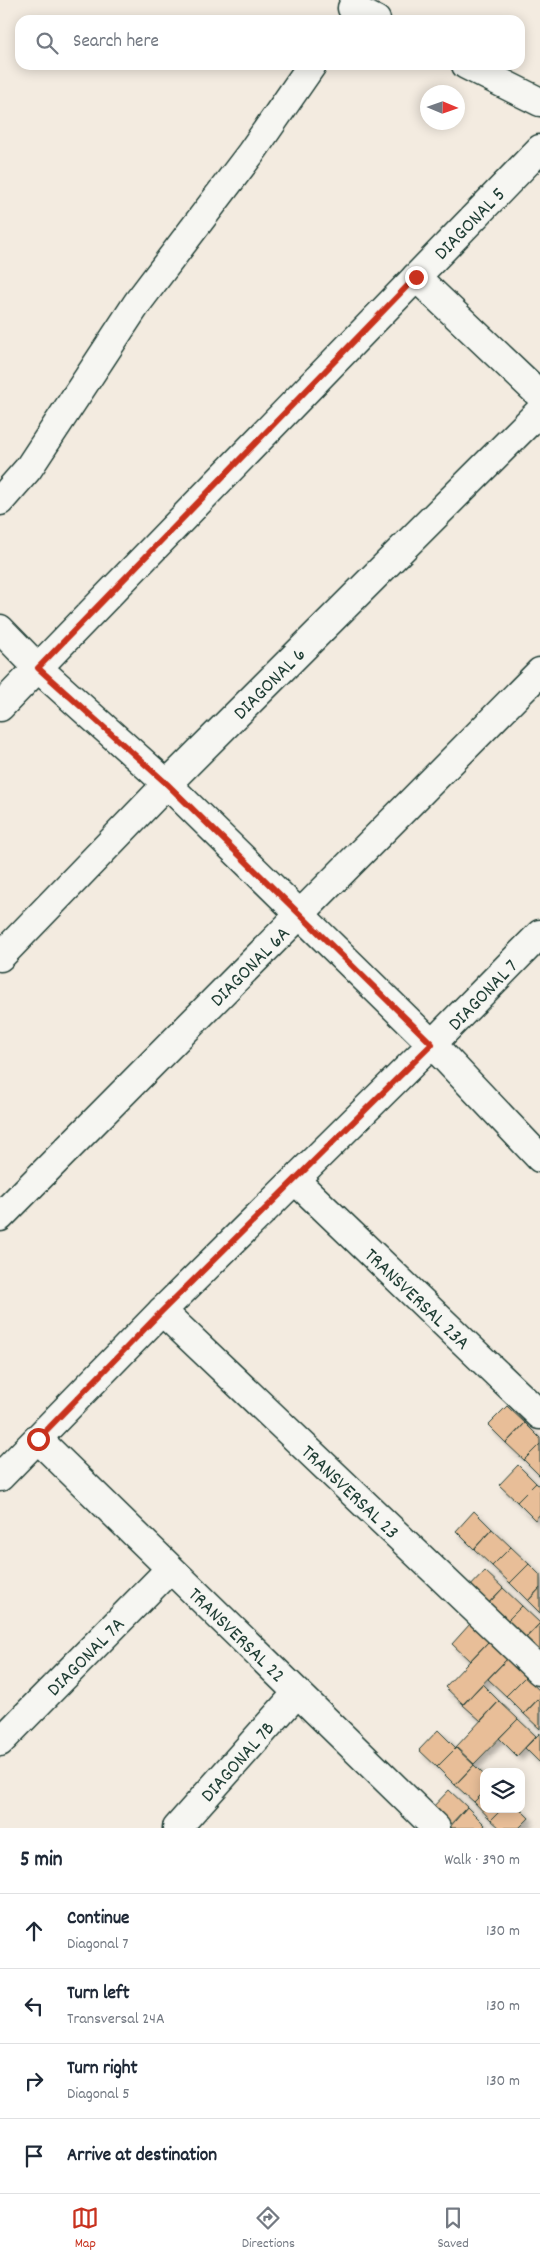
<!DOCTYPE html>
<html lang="en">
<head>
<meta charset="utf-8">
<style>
  :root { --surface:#fff; --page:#f6f6f7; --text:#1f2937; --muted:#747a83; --line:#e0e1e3; --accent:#c8321e }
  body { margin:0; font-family:Dekko,sans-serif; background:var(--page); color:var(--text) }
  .controls { position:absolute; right:15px; bottom:15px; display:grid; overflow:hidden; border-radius:10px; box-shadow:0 2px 12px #0003 }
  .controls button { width:45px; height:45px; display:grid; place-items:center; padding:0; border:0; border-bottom:1px solid var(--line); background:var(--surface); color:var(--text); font:25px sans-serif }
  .compass { position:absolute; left:420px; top:85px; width:45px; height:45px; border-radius:50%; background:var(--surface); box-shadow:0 2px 12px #0003; rotate:92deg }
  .stop { position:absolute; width:15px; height:15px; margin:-11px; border:4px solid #c8321e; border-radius:50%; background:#fff }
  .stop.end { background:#c8321e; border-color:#fff; box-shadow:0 1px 5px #0008 }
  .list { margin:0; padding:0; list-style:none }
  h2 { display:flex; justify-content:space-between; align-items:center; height:65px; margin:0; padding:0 20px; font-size:21px }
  h2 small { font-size:16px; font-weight:400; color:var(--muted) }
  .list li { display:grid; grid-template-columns:32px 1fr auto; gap:15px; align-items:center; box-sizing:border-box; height:75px; padding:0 20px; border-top:1px solid var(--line) }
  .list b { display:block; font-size:19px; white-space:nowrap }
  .list p { margin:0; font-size:16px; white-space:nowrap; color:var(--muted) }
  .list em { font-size:16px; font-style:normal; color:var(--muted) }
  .icon { flex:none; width:28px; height:28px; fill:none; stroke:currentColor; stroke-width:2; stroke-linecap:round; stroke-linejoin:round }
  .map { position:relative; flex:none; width:540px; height:1828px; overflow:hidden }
  .search { position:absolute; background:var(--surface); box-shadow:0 2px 12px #0003; left:15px; right:15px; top:15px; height:55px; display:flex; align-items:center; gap:12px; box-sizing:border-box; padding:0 18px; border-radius:15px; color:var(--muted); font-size:19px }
  .sheet { height:365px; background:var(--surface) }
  nav { display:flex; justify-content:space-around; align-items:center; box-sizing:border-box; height:70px; border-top:1px solid var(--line); background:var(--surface); font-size:14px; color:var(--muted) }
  nav a { display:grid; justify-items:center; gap:2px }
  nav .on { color:var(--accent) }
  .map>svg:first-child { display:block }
</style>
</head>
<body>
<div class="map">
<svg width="540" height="1828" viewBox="0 0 540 1828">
  <defs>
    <filter id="shadow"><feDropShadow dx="4.5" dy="4.5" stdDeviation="2.5" flood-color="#0004"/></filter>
  </defs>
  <rect width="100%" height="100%" fill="#f3ebe0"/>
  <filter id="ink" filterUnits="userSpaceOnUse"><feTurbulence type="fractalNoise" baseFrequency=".02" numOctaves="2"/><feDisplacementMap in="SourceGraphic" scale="10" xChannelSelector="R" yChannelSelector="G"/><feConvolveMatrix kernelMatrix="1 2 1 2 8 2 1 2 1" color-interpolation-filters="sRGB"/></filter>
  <g filter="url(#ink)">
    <!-- building -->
    <path fill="#e8be98" stroke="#1f3d34" filter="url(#shadow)" d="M507,1406L525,1423L506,1443L488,1425Z
      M525,1423L540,1438V1444L524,1460L506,1443Z
      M540,1444V1476L524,1460Z
      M518,1465L536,1483L517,1502L499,1485Z
      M536,1483L540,1487V1514L535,1520L517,1502Z
      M474,1511L492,1529L474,1549L456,1531Z
      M492,1529L511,1547L492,1566L474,1549Z
      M511,1547L529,1564L510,1583L492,1566Z
      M529,1564L540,1575V1588L528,1601L510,1583Z
      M485,1571L503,1588L484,1608L467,1590Z
      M503,1588L522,1606L502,1626L484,1608Z
      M540,1588V1613L528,1601Z
      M522,1606L540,1623L521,1643L502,1626Z
      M540,1623V1659L521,1643Z
      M470,1624L488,1642L470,1661L452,1644Z
      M488,1642L507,1659L463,1704L445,1687Z
      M507,1659L525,1677L506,1696L488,1679Z
      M525,1677L540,1691V1697L524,1714L506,1696Z
      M482,1684L499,1701L481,1721L463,1705Z
      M540,1697V1729L524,1714Z
      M499,1701L518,1719L474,1764L456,1747Z
      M518,1719L536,1736L517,1756L499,1738Z
      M438,1730L456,1748L437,1767L419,1750Z
      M540,1733V1763L525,1748Z
      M456,1748L474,1765L455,1785L437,1767Z
      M474,1765L484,1775V1792L474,1802L455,1785Z
      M449,1790L467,1807L448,1827L430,1810Z
      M484,1792V1809H502L491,1820L474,1802Z
      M467,1807L485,1825L482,1828H449Z
      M502,1809H520L529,1818L519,1828H500L491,1820Z"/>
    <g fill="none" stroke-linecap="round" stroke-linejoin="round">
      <!-- street casing -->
      <g stroke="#1f3d34" stroke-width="31">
        <g id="street">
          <path d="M352,8L376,20"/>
          <path d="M466,65L540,102"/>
          <path d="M416,277L540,395"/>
          <path d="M0,501L28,469L138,302L251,153L312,65"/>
          <path d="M0,629L38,668L167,784L432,1044L162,1311L0,1477"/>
          <path id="s1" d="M0,707L540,149"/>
          <path id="s2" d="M0,957L167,784L540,411"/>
          <path id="s3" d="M296,1181L540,1415"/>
          <path id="s4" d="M0,1217L540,672"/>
          <path id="s5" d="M162,1311L540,1671"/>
          <path id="s6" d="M38,1439L436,1828"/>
          <path id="s7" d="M0,1742L170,1569"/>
          <path id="s8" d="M177,1828L297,1693"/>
        </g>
      </g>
      <!-- secondary casing -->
      <g stroke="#1f3d34" stroke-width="31">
        <path id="secondary" d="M540,934L432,1044L540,1158"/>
      </g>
      <!-- street -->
      <use href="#street" stroke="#f6f6f2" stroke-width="28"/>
      <!-- secondary -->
      <use href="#secondary" stroke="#f6f6f2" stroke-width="28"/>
    </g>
  </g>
  <g fill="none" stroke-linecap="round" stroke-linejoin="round" filter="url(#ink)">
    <!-- route -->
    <path stroke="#c8321e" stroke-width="6" d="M38,1439L162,1311L432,1044L167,784L38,668L416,277"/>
  </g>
  <g text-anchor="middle" stroke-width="5" stroke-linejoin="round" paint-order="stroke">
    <!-- street labels -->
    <g font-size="20" fill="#1f3d34" stroke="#f6f6f2">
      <text dy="7" stroke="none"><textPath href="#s1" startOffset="674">DIAGONAL 5</textPath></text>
      <text dy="7" stroke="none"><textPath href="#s2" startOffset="384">DIAGONAL 6</textPath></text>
      <text dy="7" stroke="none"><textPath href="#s4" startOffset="354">DIAGONAL 6A</textPath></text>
      <text transform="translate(482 994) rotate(-46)" y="7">DIAGONAL 7</text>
      <text dy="7" stroke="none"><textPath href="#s3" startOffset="169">TRANSVERSAL 23A</textPath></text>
      <text dy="7" stroke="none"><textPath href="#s5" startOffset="261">TRANSVERSAL 23</textPath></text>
      <text dy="7" stroke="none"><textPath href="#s6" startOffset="279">TRANSVERSAL 22</textPath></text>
      <text dy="7" stroke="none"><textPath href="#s7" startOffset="121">DIAGONAL 7A</textPath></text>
      <text dy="7" stroke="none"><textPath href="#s8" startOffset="90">DIAGONAL 7B</textPath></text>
    </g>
  </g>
</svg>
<div class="controls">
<button><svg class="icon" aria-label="layers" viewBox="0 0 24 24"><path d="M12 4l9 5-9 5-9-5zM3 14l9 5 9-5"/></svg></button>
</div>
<svg class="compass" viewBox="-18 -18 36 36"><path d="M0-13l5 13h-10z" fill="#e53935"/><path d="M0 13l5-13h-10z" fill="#747a83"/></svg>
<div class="stop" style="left:38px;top:1439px"></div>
<div class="stop end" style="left:416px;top:277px"></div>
<div class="search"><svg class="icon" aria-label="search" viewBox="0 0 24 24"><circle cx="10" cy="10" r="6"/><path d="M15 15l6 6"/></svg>Search here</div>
</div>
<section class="sheet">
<h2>5 min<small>Walk · 390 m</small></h2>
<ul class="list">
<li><svg class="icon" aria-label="ahead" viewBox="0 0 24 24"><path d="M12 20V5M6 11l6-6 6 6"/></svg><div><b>Continue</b><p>Diagonal 7</p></div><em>130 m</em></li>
<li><svg class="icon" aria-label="left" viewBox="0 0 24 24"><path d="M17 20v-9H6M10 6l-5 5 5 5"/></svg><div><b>Turn left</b><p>Transversal 24A</p></div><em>130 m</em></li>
<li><svg class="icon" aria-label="right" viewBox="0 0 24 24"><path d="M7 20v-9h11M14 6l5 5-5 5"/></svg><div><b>Turn right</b><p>Diagonal 5</p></div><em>130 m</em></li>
<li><svg class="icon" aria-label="arrive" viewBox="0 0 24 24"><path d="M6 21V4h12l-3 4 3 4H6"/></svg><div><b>Arrive at destination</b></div></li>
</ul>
</section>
<nav>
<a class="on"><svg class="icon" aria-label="map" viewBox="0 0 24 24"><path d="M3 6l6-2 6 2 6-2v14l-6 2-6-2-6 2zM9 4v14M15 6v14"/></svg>Map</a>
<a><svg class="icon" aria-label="directions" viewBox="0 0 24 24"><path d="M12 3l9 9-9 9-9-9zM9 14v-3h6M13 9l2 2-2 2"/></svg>Directions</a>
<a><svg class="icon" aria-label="saved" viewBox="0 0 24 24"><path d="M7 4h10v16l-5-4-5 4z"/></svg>Saved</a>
</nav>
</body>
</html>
